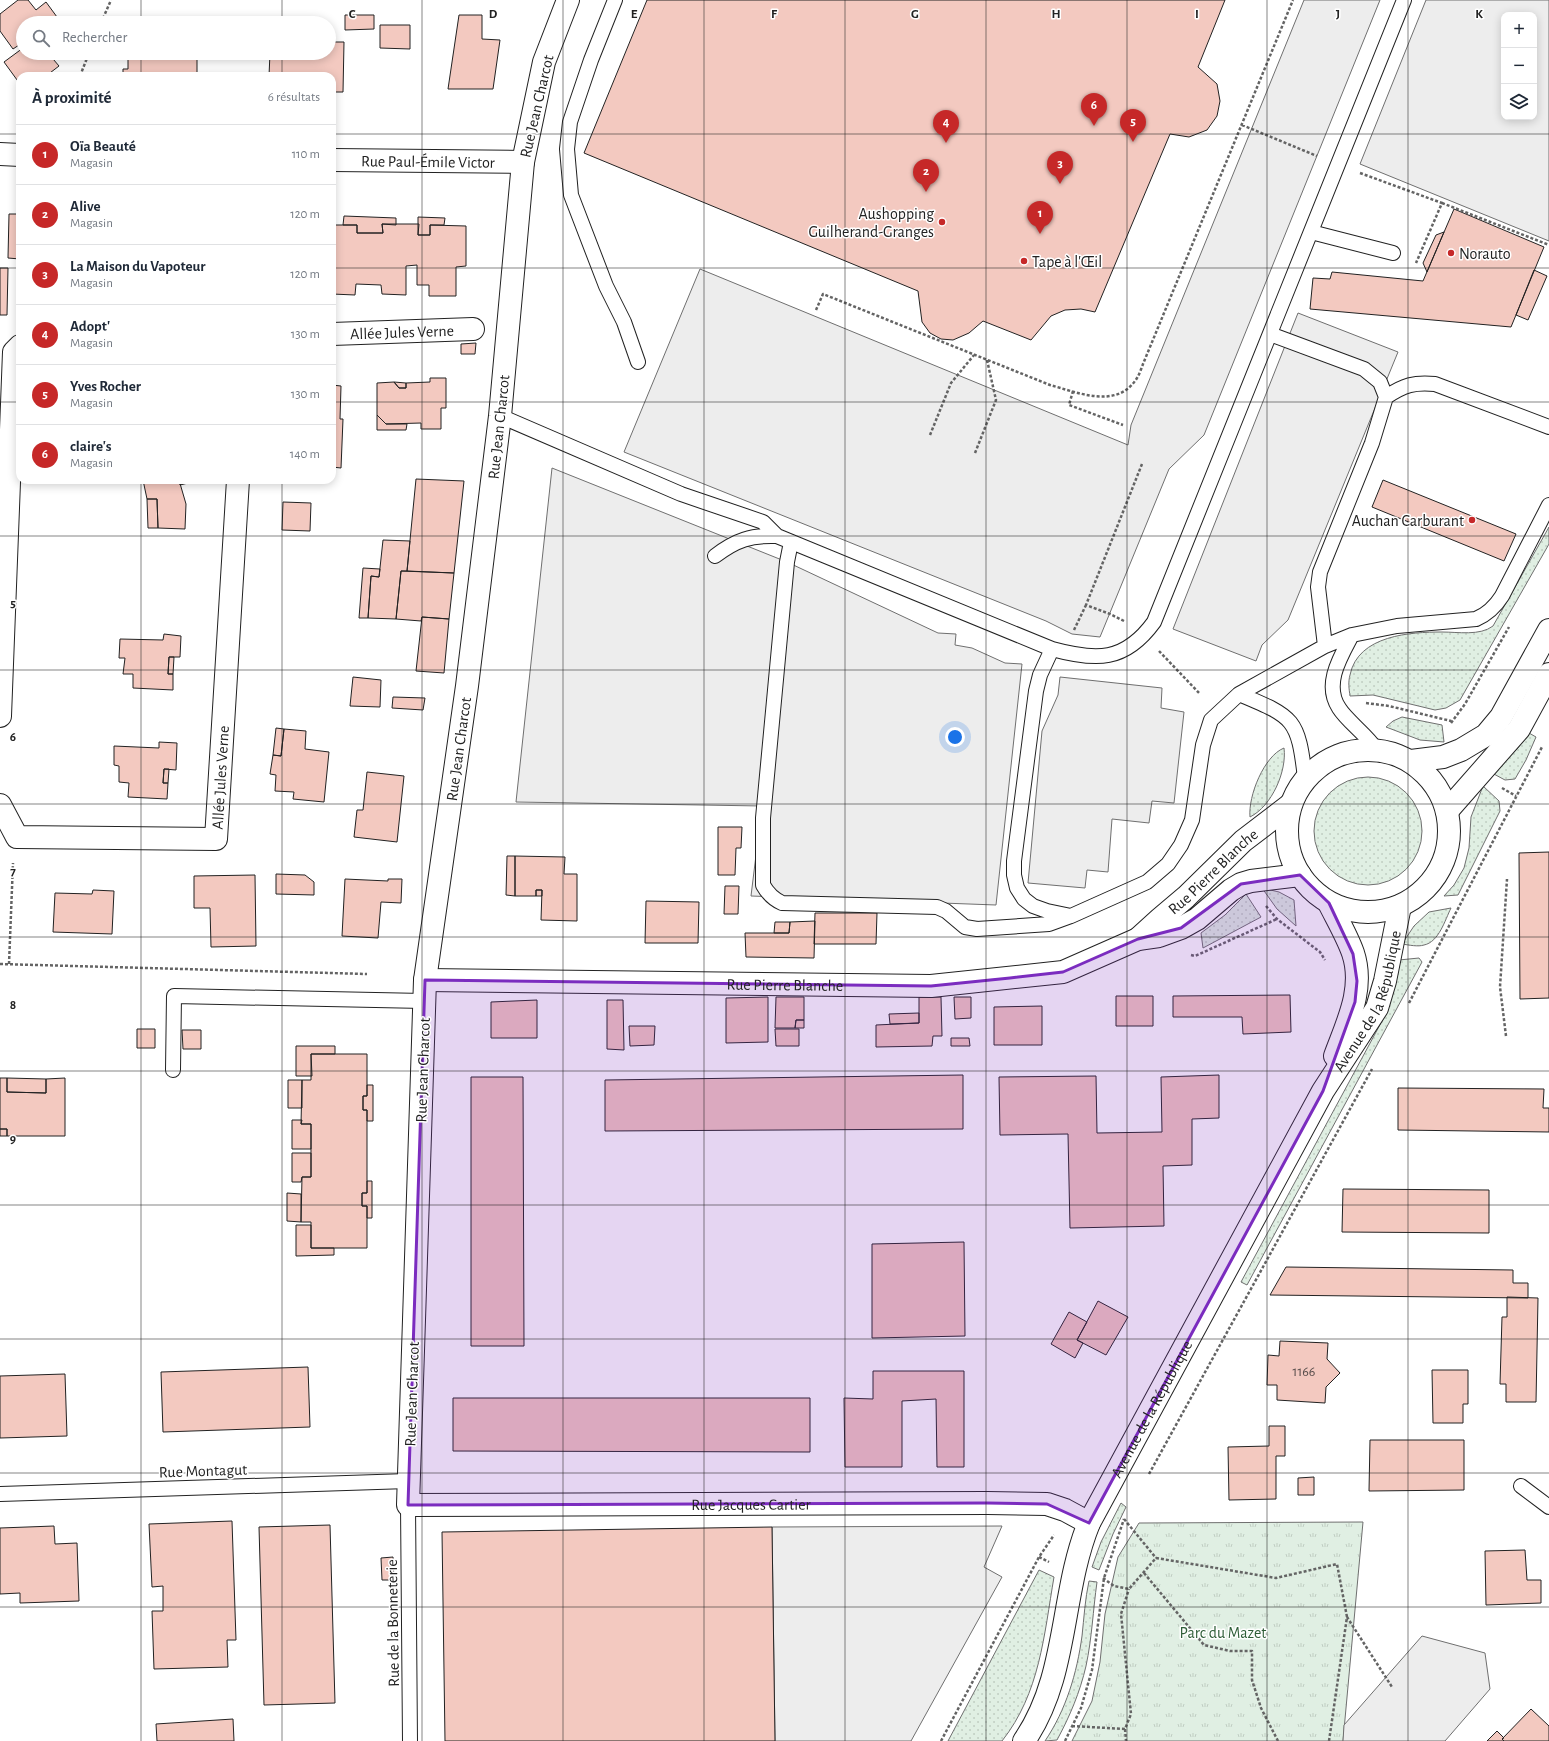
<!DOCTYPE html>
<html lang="fr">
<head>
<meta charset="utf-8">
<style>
  :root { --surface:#fff; --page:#f2f2f3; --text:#1f2937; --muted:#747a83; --line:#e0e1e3; --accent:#c62828 }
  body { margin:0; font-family:"Alegreya Sans",sans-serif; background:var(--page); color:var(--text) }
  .controls { position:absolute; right:12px; top:12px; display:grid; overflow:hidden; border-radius:8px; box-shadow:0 2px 10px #0003 }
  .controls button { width:36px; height:36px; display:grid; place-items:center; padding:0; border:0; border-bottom:1px solid var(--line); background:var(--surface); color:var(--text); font:20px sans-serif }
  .you { position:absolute; left:955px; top:737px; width:14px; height:14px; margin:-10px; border:3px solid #fff; border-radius:50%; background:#1a73e8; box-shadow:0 0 0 6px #1a73e833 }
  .badge { display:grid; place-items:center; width:26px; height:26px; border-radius:50%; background:var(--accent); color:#fff; font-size:13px; font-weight:700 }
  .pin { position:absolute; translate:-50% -33px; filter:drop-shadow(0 1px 2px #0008) }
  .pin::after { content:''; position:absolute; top:21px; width:14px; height:12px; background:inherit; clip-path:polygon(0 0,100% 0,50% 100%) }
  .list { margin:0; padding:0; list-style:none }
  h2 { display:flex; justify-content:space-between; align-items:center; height:52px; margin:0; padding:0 16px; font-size:17px }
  h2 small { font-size:13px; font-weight:400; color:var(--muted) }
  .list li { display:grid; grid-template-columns:26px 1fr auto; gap:12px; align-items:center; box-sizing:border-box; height:60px; padding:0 16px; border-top:1px solid var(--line) }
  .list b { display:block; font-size:15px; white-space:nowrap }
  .list p { margin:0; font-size:13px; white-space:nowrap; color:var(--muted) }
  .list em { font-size:13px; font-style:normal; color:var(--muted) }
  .icon { flex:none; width:22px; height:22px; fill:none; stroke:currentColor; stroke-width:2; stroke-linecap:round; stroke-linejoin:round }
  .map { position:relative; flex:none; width:1549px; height:1741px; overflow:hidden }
  .search { position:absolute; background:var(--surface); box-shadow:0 2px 10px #0003; left:16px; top:16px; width:320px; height:44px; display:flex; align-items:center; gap:10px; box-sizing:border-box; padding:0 14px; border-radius:22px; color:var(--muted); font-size:15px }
  .panel { position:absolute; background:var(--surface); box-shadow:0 2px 10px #0003; left:16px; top:72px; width:320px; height:412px; border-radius:12px }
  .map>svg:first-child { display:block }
</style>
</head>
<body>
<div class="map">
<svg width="1549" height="1741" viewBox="0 0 1549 1741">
  <defs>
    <pattern id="grass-dots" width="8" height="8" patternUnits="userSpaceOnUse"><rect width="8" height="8" fill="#e0efe3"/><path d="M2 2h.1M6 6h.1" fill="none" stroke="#c0cdc2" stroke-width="1.8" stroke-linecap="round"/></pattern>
    <pattern id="park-tufts" width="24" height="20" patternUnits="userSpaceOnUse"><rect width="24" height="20" fill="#e0efe3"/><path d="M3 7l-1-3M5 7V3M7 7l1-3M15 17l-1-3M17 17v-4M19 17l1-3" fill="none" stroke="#c0cdc2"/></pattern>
  </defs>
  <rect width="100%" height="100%" fill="#fff"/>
  <!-- grass -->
  <path fill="url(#grass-dots)" stroke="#6f6f6f" d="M1549,527V544L1460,700L1446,708L1435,710L1373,695L1350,696C1349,689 1348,682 1350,675C1358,635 1411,632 1442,632C1458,632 1480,636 1493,626Z
    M1402,717L1442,725L1444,742L1420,740L1386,727L1393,721Z
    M1529,733L1536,737L1526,760L1515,779L1505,780L1492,773L1517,749Z
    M1284,748C1287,771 1272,806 1250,817C1248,796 1264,756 1284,748Z
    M1314 831a54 54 0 1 1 108 0a54 54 0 1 1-108 0Z
    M1483,786L1499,801L1500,811L1458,895L1444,896L1454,885L1464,868L1469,848L1471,817Z
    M1262,888L1279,892L1294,900L1296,926L1277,909Z
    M1246,894L1261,917L1203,948L1201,933L1225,915Z
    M1451,908C1445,920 1439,942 1424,945C1418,947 1409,945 1402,944L1414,926L1429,912Z
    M1419,958L1422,962L1247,1285L1241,1282L1382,1021L1399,960Z
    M1121,1503L1126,1507L1113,1534L1099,1570L1092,1567L1101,1542Z
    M1039,1570L1054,1577C1044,1635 1040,1693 1002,1741H948Z
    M1089,1581L1097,1582C1093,1610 1092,1638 1086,1666C1080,1692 1070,1716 1057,1740L1045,1741C1066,1710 1077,1673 1082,1636C1084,1618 1085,1599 1089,1581Z"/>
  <!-- park -->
  <path fill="url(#park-tufts)" stroke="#6f6f6f" d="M1363,1522L1343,1741H1072L1092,1701L1100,1662L1105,1614L1118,1557L1139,1523Z"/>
  <!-- parking -->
  <path fill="#ededed" stroke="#6f6f6f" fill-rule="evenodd" d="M1304,0H1380L1204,435L1169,469L1100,637L1072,634L1046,621L624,452L700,269L1128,445L1131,425Z
    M1426,0H1549V241L1360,164ZM1504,15H1534V117H1504Z
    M1298,313L1398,352L1288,620L1262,645L1256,661L1173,629Z
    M552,468L787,562L938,633L956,634L955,645L972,648L1005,663L1022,664L996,905L751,896L762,806L516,802Z
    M1060,677L1162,688L1161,708L1184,712L1174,803L1152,801L1149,823L1112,819L1108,872L1087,870L1085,888L1028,883L1042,731L1058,695Z
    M1002,1526L984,1567L1002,1577L911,1741H775L772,1527Z
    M1422,1636L1485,1653L1490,1689L1445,1741H1343L1344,1725Z"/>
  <!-- building -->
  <path fill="#f3c9c0" stroke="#222" d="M18,0H28L36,10L46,2L57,17L48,23H23V44L22,43L13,49L0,31V14Z
    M647,0H1225L1198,67L1217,84L1220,101L1217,116L1207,130L1189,137L1170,134L1095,312L1081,309L1065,310L1051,316L1031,340L983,321L969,333L953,340L941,339L930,333L922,322L918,291L584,153Z
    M345,15H374V29L345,30Z
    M459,15H482V39L500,40L493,89H448Z
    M380,25H410V49L380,48Z
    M329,42H344L343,92H332V76H269L270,53H329Z
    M23,48V53H48L59,66L46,76H20V84L4,62Z
    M128,53H197V76H123V69H128Z
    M1454,209L1544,247L1511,327L1310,309L1313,278L1330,279L1332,272L1423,281Z
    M9,214H20V259L8,258Z
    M344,216L396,218V225L382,224L383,233H357V225H343Z
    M418,217L445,218L444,225H430V235H418Z
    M382,224H419L418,235H430V225L466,226V266L456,267V296H429V285H417V265L406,266V295L382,294L381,285L356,284L355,295L332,294V225H357V233H383Z
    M1444,232L1427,272L1423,263L1436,235Z
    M0,268H8L7,315H0Z
    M1534,270L1547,276L1528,320L1516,315Z
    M476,343L475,354H461V344Z
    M430,378H446V408H441V429H421V423L386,424L377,415V383L394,382L399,388H406V383L430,382Z
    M394,382L406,383V388H399Z
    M332,385L341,386L340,419H343L341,468L332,467Z
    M377,415L386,424H407L406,430H377Z
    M416,479L464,481L454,573L407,571Z
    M143,480H179L186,504L185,529L158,528L157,499H147Z
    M179,480H187L188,483L180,485Z
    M1383,480L1516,534L1504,561L1372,507Z
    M147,499H157L158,528H148Z
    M283,502L311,503L310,531L282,530Z
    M383,540L410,541L407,571H401L396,619L368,618L371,576L379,577Z
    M363,568L380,569L379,577L371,576L368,618H359Z
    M401,571L454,573L449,619L422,617L421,621L396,619Z
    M422,617L449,619L444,673L416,671Z
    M164,634L181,636L180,657H169L168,674H173V690L133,688V674H123L125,658H119L120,639L163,640Z
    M169,657H174L173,674H168Z
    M353,677L381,680L380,707L350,706Z
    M393,697L425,698L423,710L392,708Z
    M276,728L284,729L281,756L273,755Z
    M284,729L306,731L305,749L329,752L324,802L293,799L294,792L275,791L276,775L270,774L273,755L281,756Z
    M159,742L177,743L176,770L164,769L163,783H168L167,799L128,797L129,783L119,782V766L114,765V746L159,748Z
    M164,769H169L168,783H163Z
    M367,772L404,776L397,842L354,837L357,810H363Z
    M718,827H742L741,848H736L735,875H718Z
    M1549,852V998L1520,999L1519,853Z
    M507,856H515V896L506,895Z
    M515,856L565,857L564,874H577V921L541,920L542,890H536V896H515Z
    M276,874L305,875L314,882V895L276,894Z
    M255,875L256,946L211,947L210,908H194V876Z
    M345,879L388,881V879H402L401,903L381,902L378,938L342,936Z
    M725,886H739L738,914H724Z
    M93,890L114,891L112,934L53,932L55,893L92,894Z
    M536,890H542V896H536Z
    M646,901L699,902L698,943H645Z
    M815,913H877L876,944H814Z
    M815,921L814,958L746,957L745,933H789L790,922Z
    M775,922H790L789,933H774Z
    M1290,995L1291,1032L1243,1034L1242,1017H1173V996Z
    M1116,996H1153V1026H1116Z
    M768,997V1042L726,1043V998Z
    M776,997H804V1020H796L795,1028H775Z
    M919,997H941L942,1036H933L932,1046L876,1047V1025L919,1023Z
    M954,997H971V1018L955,1019Z
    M537,1000V1038H491V1002Z
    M607,1000H623L624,1050L607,1049Z
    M1042,1006V1045H994V1007Z
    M919,1013V1023L890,1024L889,1014Z
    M796,1020H804V1028H795Z
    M629,1026H655L654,1045L630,1046Z
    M137,1029H155V1048H137Z
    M775,1029H799V1046H776Z
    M182,1030H201V1049H183Z
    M951,1038H969L970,1046H951Z
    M296,1046H335V1054H311L312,1076H296Z
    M311,1054H367V1096H363V1110H367V1193H362V1206H367V1248H311V1222H301L302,1177H311V1124H301L302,1080H311Z
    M963,1075V1129L605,1131V1080Z
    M1219,1075V1118L1192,1119V1165L1163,1166L1164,1226L1070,1228L1068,1134L1000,1135L999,1077L1096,1076L1097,1133L1162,1132L1161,1077Z
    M471,1077H523L524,1346H471Z
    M0,1078H7V1092L46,1093V1079L65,1078V1136H7V1129H0Z
    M7,1078L46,1079V1093L7,1092Z
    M288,1080H302V1108H288Z
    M367,1085H373V1121H367V1110H363V1096H367Z
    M1398,1088L1544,1089L1543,1108H1549V1132L1398,1130Z
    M292,1120H302L301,1124H311V1149H292Z
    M0,1129H7V1136H0Z
    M292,1153H311V1177H302L301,1182H292Z
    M367,1181H372V1218H367V1206H362V1193H367Z
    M1343,1189L1489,1190V1233L1342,1232Z
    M287,1193L301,1194V1222L287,1221Z
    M296,1225H311V1248H334V1255L296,1256Z
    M964,1242L965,1336L872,1338V1244Z
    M1286,1267L1513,1270V1283H1528V1298L1270,1295Z
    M1507,1297L1538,1298L1536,1402H1506V1384H1500L1502,1317H1507Z
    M1098,1301L1128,1317L1106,1355L1077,1340Z
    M1069,1312L1087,1322L1077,1340L1083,1343L1075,1358L1051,1344Z
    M1280,1341L1328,1343L1327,1359L1340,1373L1326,1387L1325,1403L1277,1400V1385H1267L1268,1355L1279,1356Z
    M308,1367L310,1427L163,1432L161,1372Z
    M1432,1370H1468V1404H1463V1423H1433Z
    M873,1371H964V1467H937L936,1399L902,1401V1467H845L844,1398L873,1399Z
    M65,1374L67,1436L0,1438V1376Z
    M453,1398H810V1452L453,1451Z
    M1269,1426H1285V1456H1276V1499L1229,1500L1228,1447L1269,1446Z
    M1370,1440H1464V1490L1369,1491Z
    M1314,1477V1495H1298V1478Z
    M232,1521L236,1640H227L228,1667L154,1669L152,1611H163V1586L152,1587L149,1524Z
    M330,1525L335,1703L264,1705L259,1527Z
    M54,1526L55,1544L77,1543L79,1601L20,1603V1593L0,1594V1528Z
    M772,1527L775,1741H445L442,1532Z
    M1525,1550L1527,1580H1541V1603L1486,1605L1485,1551Z
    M393,1557L394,1580H382L381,1558Z
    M1531,1709L1549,1726V1741H1504L1502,1739Z
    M233,1719L234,1741H157L156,1724Z
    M1497,1731L1504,1738L1502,1739L1504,1741H1487Z"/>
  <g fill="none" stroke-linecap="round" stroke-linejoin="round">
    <!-- service casing -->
    <g stroke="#222" stroke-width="16">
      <path id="service" d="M615,0L591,60L570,122L567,149L571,195L606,286L624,322L638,362
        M1311,232L1393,253
        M1270,334L1364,369L1380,382L1386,397L1372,443L1320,572L1318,587L1325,646
        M1386,397C1404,385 1414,382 1435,384L1549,427
        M500,416L681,494L763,522L777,536
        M791,542L787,562L763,818V885C768,894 773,899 782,903L937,907L946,911L965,927L977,929L1049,924L1071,916
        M715,556C736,540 751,535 777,536L1052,649C1096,661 1125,662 1154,622L1404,0
        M1352,635C1341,656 1323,684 1339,708C1347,721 1366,734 1376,749
        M1052,649L1040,675L1036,691L1014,861V875L1017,888L1024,899L1033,906L1047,911L1071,916L1147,882L1168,864L1181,845L1192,820L1203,745L1211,720L1239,694L1325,646L1352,635L1397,626L1476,619C1488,614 1495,607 1502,596L1549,505
        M1239,694C1294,717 1298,718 1305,778
        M173,1070L174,996L424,1001
        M1521,1486L1549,1507
        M0,1494L408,1481
        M408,1505L410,1741"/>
    </g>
    <!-- minor casing -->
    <g stroke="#222" stroke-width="24">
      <g id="minor">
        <path id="s1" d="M568,0L544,62L523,162L500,416L467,686L425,980L408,1505L987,1503L1047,1504L1065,1510L1089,1523"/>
        <path d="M0,154L20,155"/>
        <path id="s2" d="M332,160L523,162"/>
        <path id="s3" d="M332,334L473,329"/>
        <path d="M0,716L14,352L20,346"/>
        <path id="s4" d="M0,805L17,837L216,839L238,480"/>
        <path id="s5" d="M1138,939L1160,919L1186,897L1243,841L1290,805"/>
        <path id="s6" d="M425,980L931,986L1063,972L1138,939L1159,936L1181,928L1197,919L1231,890L1241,884L1251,881L1300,875"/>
      </g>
    </g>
    <!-- primary casing -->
    <g stroke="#222" stroke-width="24">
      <g id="primary">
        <circle cx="1368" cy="831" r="81"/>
        <path d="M1411,761L1443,757L1461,750L1486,735L1501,717L1549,630"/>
        <path d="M1447,811L1519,729L1549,674"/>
        <path d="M1329,903C1337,919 1347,936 1353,953C1365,989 1347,1023 1335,1056"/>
        <path id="s7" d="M1024,1741C1069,1676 1060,1594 1089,1523L1323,1091L1377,1008L1385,981L1400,906"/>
      </g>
    </g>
    <!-- path -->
    <path stroke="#646464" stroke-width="2.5" stroke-dasharray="3 2" stroke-linecap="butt" d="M101,23L111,0
      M80,76L89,53
      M1242,125L1317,156
      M1360,173L1442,203L1416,263
      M1442,203L1549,245
      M816,310L823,294L1050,385C1076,392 1115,409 1135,381C1139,376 1141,369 1143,364L1293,0
      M1073,391L1069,405L1123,425
      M930,435L951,383L974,355
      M975,453L996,400L987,360
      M1124,621L1110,614L1086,605L1142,464
      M1074,630L1086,605
      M1159,651L1200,694
      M1366,703L1389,706L1451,721
      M1451,723L1465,704L1509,627
      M1502,788L1516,796
      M1266,906L1277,919L1320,952L1325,960
      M1191,955L1195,956L1277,919
      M0,964L367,974
      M9,964L13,863
      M1409,1003L1542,747
      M1506,1036L1500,987L1507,879
      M1149,1474L1372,1069
      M1124,1519L1156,1558
      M1039,1557L1049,1562
      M1144,1573L1204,1645L1230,1651H1252V1680L1261,1708L1278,1741
      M1103,1578L1114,1586L1129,1589L1156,1558L1276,1578L1337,1564L1347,1617
      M1072,1726L1125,1729L1131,1714L1121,1614L1129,1589
      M1125,1729L1126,1741
      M941,1741L1039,1557L1054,1535
      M1065,1741L1081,1708L1092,1670L1104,1578L1124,1519
      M1329,1741L1347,1617L1392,1687"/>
    <!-- service -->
    <use href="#service" stroke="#fff" stroke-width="14"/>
    <!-- minor -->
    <use href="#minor" stroke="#fff" stroke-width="22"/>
    <!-- primary -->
    <use href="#primary" stroke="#fff" stroke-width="22"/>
  </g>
  <!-- marked area -->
  <path fill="#7b2cbf" fill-opacity="0.2" stroke="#7b2cbf" stroke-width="3" stroke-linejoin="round" d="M1300,875L1329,903L1353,954L1357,981L1355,1002L1323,1091L1089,1523L1047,1504L987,1503L408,1505L425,980L931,986L1010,978L1063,972L1138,939L1181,928L1241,884Z"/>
  <!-- grid -->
  <path fill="none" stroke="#222" stroke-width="1" stroke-opacity="0.55" d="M141,0V23M282,0V23M422,0V1741M563,0V1741M704,0V1741M845,0V1741M986,0V1741M1127,0V1741M1267,0V1741M1408,0V1741M141,53V76M282,53V76M0,134H20M332,134H1549M0,268H20M332,268H1549M0,402H20M332,402H1549M141,480V1741M282,480V1741M0,536H1549M0,670H1549M0,804H1549M0,937H1549M0,1071H1549M0,1205H1549M0,1339H1549M0,1473H1549M0,1607H1549"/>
  <!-- markers -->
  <g fill="#c62828" stroke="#fff" stroke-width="1.5">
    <circle cx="942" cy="222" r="4"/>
    <circle cx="1451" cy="253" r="4"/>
    <circle cx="1024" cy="261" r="4"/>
    <circle cx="1472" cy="520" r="4"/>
  </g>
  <g text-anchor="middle" stroke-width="3" stroke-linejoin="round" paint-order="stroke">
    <!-- number labels -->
    <g font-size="14" fill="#564c4a">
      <text x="1304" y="1376">1166</text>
    </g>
    <!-- street labels -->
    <g font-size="16" fill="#222" stroke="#fff">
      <text transform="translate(536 106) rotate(-77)" y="6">Rue Jean Charcot</text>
      <text dy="6" stroke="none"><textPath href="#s2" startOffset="96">Rue Paul-Émile Victor</textPath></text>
      <text dy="6" stroke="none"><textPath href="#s3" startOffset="70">Allée Jules Verne</textPath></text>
      <text transform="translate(498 427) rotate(-84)" y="6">Rue Jean Charcot</text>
      <text transform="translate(458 749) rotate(-82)" y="6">Rue Jean Charcot</text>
      <text dy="6" stroke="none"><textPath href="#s4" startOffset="297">Allée Jules Verne</textPath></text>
      <text dy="6" stroke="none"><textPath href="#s5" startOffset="101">Rue Pierre Blanche</textPath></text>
      <text dy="6" stroke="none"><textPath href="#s6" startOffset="360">Rue Pierre Blanche</textPath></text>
      <text dy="6" stroke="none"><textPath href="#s7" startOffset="822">Avenue de la République</textPath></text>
      <text transform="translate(422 1070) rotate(-88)" y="6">Rue Jean Charcot</text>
      <text transform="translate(411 1394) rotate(-88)" y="6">Rue Jean Charcot</text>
      <text dy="6" stroke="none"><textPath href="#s7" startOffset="359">Avenue de la République</textPath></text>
      <text transform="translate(203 1470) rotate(-2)" y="6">Rue Montagut</text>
      <text dy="6" stroke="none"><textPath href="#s1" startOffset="1861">Rue Jacques Cartier</textPath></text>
      <text transform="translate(392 1623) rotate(-91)" y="6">Rue de la Bonneterie</text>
    </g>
    <!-- poi labels -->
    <g font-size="16" fill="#222" stroke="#fff" text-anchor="end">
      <text x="934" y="219">Aushopping<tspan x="934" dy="18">Guilherand-Granges</tspan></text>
      <text x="1459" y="259" text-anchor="start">Norauto</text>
      <text x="1032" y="267" text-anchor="start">Tape à l'Œil</text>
      <text x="1464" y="526">Auchan Carburant</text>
    </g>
    <!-- park labels -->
    <g font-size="16" fill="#2f5e38" stroke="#fff">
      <text x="1223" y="1638">Parc du Mazet</text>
    </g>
  </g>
  <g font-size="13" text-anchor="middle" font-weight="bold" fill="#222" stroke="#fff" stroke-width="3" stroke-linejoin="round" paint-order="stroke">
    <text x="352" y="18">C</text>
    <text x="493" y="18">D</text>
    <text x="634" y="18">E</text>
    <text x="774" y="18">F</text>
    <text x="915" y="18">G</text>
    <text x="1056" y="18">H</text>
    <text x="1197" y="18">I</text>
    <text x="1338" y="18">J</text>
    <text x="1479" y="18">K</text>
    <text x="13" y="607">5</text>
    <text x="13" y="741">6</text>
    <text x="13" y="875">7</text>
    <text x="13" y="1009">8</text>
    <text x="13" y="1143">9</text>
  </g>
</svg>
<div class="controls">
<button>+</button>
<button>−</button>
<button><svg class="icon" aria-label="layers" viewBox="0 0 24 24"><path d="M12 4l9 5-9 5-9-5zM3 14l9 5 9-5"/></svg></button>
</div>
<div class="you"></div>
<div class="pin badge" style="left:1040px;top:234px">1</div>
<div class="pin badge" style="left:926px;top:192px">2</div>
<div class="pin badge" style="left:1060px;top:184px">3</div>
<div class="pin badge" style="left:946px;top:143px">4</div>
<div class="pin badge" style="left:1133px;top:142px">5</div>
<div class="pin badge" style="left:1094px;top:126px">6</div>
<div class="search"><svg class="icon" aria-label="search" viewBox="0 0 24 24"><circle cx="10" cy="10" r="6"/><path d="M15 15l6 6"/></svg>Rechercher</div>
<section class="panel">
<h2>À proximité<small>6 résultats</small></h2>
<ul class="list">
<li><span class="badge">1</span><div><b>Oïa Beauté</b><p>Magasin</p></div><em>110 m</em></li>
<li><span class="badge">2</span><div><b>Alive</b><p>Magasin</p></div><em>120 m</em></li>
<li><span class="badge">3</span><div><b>La Maison du Vapoteur</b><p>Magasin</p></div><em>120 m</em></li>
<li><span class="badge">4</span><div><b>Adopt'</b><p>Magasin</p></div><em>130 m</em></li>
<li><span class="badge">5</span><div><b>Yves Rocher</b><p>Magasin</p></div><em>130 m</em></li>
<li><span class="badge">6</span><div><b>claire's</b><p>Magasin</p></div><em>140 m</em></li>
</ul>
</section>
</div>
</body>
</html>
